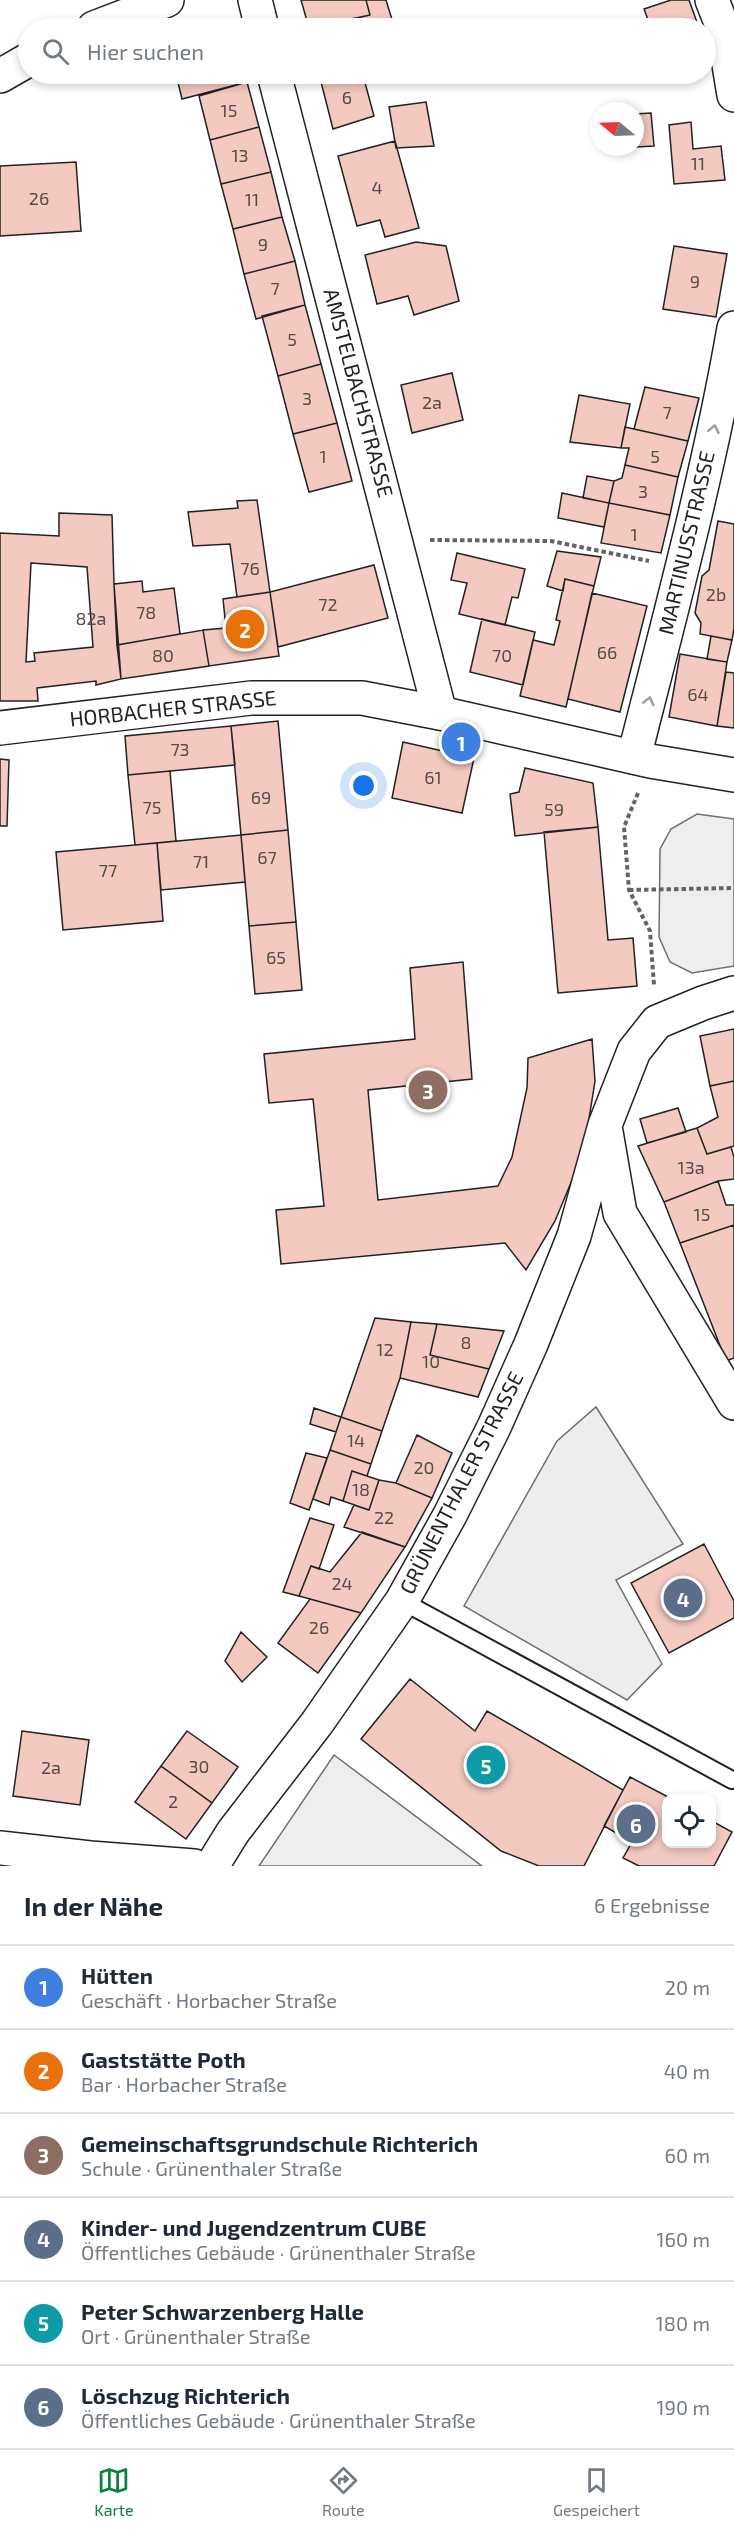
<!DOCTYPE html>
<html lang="de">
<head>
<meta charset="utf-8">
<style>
  :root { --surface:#fff; --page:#f6f6f7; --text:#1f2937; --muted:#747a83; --line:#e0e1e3; --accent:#0b8043 }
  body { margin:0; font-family:"Exo 2",sans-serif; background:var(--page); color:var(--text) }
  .controls { position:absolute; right:18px; bottom:18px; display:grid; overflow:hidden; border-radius:12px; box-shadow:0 3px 9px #0003 }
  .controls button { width:54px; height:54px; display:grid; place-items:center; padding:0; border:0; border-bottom:2px solid var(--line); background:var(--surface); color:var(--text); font:30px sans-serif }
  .compass { position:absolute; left:590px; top:102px; width:54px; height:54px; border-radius:50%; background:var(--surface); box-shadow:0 3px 9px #0003; rotate:289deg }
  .you { position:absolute; left:364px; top:786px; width:21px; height:21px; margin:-15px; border:4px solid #fff; border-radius:50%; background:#1a73e8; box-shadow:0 0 0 9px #1a73e833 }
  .badge { display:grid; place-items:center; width:39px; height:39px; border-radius:50%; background:var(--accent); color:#fff; font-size:20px; font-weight:700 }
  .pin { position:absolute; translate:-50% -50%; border:3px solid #fff; box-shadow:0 2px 6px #0006 }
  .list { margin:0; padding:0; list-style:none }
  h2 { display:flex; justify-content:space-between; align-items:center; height:78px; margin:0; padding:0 24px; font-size:26px }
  h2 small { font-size:20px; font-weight:400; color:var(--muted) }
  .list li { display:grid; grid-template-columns:39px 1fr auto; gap:18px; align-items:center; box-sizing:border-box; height:84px; padding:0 24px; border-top:2px solid var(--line) }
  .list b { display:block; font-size:22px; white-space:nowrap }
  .list p { margin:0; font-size:20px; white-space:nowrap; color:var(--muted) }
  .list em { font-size:20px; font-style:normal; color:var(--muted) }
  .icon { flex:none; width:33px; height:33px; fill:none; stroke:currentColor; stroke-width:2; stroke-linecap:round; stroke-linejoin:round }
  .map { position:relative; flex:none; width:734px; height:1866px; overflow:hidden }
  .search { position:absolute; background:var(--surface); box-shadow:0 3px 9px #0003; left:18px; right:18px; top:18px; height:66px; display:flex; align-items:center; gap:15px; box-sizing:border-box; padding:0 21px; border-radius:33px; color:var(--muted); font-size:22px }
  .sheet { height:582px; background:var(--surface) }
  nav { display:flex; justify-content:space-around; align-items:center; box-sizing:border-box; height:84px; border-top:2px solid var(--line); background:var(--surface); font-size:16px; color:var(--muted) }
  nav a { display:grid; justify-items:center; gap:3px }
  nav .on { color:var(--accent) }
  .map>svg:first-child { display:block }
</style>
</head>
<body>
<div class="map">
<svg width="734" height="1866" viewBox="0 0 734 1866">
  <rect width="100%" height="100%" fill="#fff"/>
  <!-- green -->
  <path fill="#eee" stroke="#6f6f6f" stroke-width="1.5" d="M697,814L734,819V966L692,973L670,962L659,937L660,849L671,829Z
    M334,1755L482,1866H259Z"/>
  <!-- parking -->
  <path fill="#ededed" stroke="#6f6f6f" stroke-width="1.5" d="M596,1407L683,1544L616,1580L662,1664L627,1700L464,1606L557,1441Z"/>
  <!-- building -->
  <path fill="#f3c9c0" stroke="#222" stroke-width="1.5" fill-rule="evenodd" d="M301,0H366L370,15L309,28Z
    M366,0H386L394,26L384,28H342L340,22L370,15Z
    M671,0H689L699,28H651L644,9Z
    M176,74H245L247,82L182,99Z
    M319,74H382L364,79L374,116L333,129Z
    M247,82L259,127L210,140L199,96Z
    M426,102L434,146L396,148L389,107Z
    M651,113L654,146L636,147L635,114Z
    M691,122L693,149L721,146L725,180L674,184L669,125Z
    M259,127L271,172L221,184L210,140Z
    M395,141L419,228L385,237L380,220L357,226L338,156Z
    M76,162L81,231L0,236V166Z
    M271,172L282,217L233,229L221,184Z
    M282,217L295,261L244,274L233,229Z
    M416,242L446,246L459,301L414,315L408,296L377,304L365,255Z
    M674,246L727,254L716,317L663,309Z
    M295,261L305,305L256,319L244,274Z
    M305,305L321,364L278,376L262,316Z
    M321,364L337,423L293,434L278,376Z
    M452,373L463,420L412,433L401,385Z
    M645,387L699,398L688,441L634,429Z
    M579,395L630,404L621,448L570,442Z
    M337,423L352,481L309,492L293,434Z
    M625,427L688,441L678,477L625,465L629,448H621Z
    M625,465L678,477L670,515L609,503L614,481L622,478Z
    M587,476L614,481L609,503L583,498Z
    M562,493L609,503L604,527L558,518Z
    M257,500L270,592L237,597L230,544L193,546L188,512L238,508L237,501Z
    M609,503L670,515L661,553L601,543Z
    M59,513L112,515L114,584L121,679L96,685V681L37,688L38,701H0V533L59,536ZM31,563L87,567L93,647L34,653L35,661L26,662Z
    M718,521L734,524V628L732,640L700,634L701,623L695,613L702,576L709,570Z
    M557,551L601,557L594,586L565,579L563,591L547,586Z
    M457,553L525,569L518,598L512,597L505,625L459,614L467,583L451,580Z
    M374,565L388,618L278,647L270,592Z
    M565,579L594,586L566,707L520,696L533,640L554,645L560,621L556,620Z
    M142,581L143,592L174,588L180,634L117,645L114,584Z
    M270,592L279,656L209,666L203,630L226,628L223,599Z
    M592,593L647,606L620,712L568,699Z
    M482,619L535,632L523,685L470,672Z
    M203,630L209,666L121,679L117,645Z
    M711,636L732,640L727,662L707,659Z
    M680,654L727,662L717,726L669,717Z
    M726,672L734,673V728L717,726Z
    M278,721L288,830L241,835L231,726Z
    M231,726L235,765L128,775L125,736Z
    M403,742L474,758L462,813L392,798Z
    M0,759L9,760L7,826H0Z
    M525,768L593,783L598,827L515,836L510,794L519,792Z
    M170,771L176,841L135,845L128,775Z
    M598,827L608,940L633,938L637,986L558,993L544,832Z
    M288,830L296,922L249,926L241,835Z
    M241,835L245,882L161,890L157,843Z
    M157,843L163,921L63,930L56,852Z
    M296,922L302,990L255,994L249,926Z
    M463,962L472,1079L368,1090L378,1200L498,1186L512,1157L527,1088L528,1058L592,1039L595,1081L588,1125L575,1173L555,1221L526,1270L505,1243L281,1264L276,1210L324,1206L313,1099L269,1103L264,1054L415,1039L410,968Z
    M734,1029V1081L710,1086L700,1036Z
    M734,1081V1146L707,1154L697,1128L718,1117L710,1086Z
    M678,1108L686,1132L647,1143L640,1119Z
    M697,1128L707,1154L731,1147L734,1157V1179L718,1181L664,1202L638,1146Z
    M718,1181L726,1205H734V1225L680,1243L664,1202Z
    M734,1225V1358L726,1361L680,1243Z
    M375,1318L411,1322L400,1378L382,1431L341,1417Z
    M411,1322L437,1324L430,1355L489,1369L478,1397L400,1378Z
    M437,1324L504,1331L489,1369L430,1355Z
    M314,1408L341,1417L336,1432L310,1424Z
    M341,1417L382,1431L371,1464L330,1450Z
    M417,1435L452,1453L432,1498L396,1483Z
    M330,1450L371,1464L367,1476L352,1471L343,1501L331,1497L329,1505L313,1499Z
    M306,1453L327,1458L309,1510L290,1503Z
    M352,1471L379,1480L369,1510L343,1501Z
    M379,1480L396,1483L432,1498L405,1547L344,1527L354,1505L369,1510Z
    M310,1518L334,1525L319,1569L311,1566L299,1596L283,1592Z
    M362,1532L405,1547L361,1613L299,1596L311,1566L330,1572Z
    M704,1544L734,1601V1618L669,1653L631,1583Z
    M310,1599L361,1613L318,1673L278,1643Z
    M241,1632L267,1657L242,1682L225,1661Z
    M410,1679L475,1731L487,1711L623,1790L584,1866H539L501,1851L361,1739Z
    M22,1731L89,1740L80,1805L13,1796Z
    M187,1731L238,1767L212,1803L161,1766Z
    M161,1766L212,1803L186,1839L135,1802Z
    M630,1777L670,1798H666V1844H712V1821L732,1832L714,1866H639L623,1858L632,1842L604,1826Z"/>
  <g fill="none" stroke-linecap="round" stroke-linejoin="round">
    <!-- service casing -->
    <g stroke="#222" stroke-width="20">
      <path id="service" d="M402,1601L732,1780"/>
    </g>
    <!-- minor casing -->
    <g stroke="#222" stroke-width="36">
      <path id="minor" d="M255,0L262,28
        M712,0L723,28L734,95
        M94,28L167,0
        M274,74L440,713
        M0,76L28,60
        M634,757C670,615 709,472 734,328
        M606,1132L620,1213L734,1403
        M0,1848L90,1858L194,1866
        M212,1866L233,1832L317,1723L402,1601L450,1515L494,1427L531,1344L574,1236L605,1125L634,1051L657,1022L703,1003L734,993"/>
    </g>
    <!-- secondary casing -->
    <g stroke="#222" stroke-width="36">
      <path id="secondary" d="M0,728L251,698H362L440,713L650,761L734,775"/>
    </g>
    <!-- path -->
    <path stroke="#646464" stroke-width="4" stroke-dasharray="4.5 3" stroke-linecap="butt" d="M430,540L551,541L649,561
      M638,793L624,827L629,890L650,931L654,985
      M629,890L734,888"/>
    <!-- service -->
    <use href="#service" stroke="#fff" stroke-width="16"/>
    <!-- minor -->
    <use href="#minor" stroke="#fff" stroke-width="33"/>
    <!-- secondary -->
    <use href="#secondary" stroke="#fff" stroke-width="33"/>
  </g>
  <!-- one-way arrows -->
  <defs><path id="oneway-chevron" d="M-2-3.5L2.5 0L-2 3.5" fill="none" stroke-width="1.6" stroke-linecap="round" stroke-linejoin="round" transform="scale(1.5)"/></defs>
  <g stroke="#9c9c9c">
    <use href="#oneway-chevron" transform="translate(714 429) rotate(-77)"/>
    <use href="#oneway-chevron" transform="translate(649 701) rotate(-76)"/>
  </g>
  <g text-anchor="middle" stroke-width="4.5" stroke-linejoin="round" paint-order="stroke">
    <!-- number labels -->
    <g font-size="18" fill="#564c4a">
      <text x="347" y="104">6</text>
      <text x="229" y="117">15</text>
      <text x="240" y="162">13</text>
      <text x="698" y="170">11</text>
      <text x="377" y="194">4</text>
      <text x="39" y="205">26</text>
      <text x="252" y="206">11</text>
      <text x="263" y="251">9</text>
      <text x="695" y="288">9</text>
      <text x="275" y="295">7</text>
      <text x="292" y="346">5</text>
      <text x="307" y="405">3</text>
      <text x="432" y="409">2a</text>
      <text x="667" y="419">7</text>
      <text x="323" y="463">1</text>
      <text x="655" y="463">5</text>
      <text x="643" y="498">3</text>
      <text x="634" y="541">1</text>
      <text x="250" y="575">76</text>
      <text x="716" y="601">2b</text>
      <text x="328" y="611">72</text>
      <text x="146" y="619">78</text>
      <text x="91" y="625">82a</text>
      <text x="607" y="659">66</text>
      <text x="163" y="662">80</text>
      <text x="502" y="662">70</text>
      <text x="698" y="701">64</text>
      <text x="180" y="756">73</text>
      <text x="433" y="784">61</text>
      <text x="261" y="804">69</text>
      <text x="152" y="814">75</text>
      <text x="554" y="816">59</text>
      <text x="267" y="864">67</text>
      <text x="201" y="868">71</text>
      <text x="108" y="877">77</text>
      <text x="276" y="964">65</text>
      <text x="691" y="1174">13a</text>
      <text x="702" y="1221">15</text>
      <text x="466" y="1349">8</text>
      <text x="385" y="1356">12</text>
      <text x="431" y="1368">10</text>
      <text x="356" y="1447">14</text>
      <text x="424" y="1474">20</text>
      <text x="361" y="1496">18</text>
      <text x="384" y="1524">22</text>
      <text x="342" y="1590">24</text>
      <text x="319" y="1634">26</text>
      <text x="199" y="1773">30</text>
      <text x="51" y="1774">2a</text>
      <text x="173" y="1808">2</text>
    </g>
    <!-- street labels -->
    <g font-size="21" fill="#222" stroke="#fff">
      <text transform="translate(358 393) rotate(75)" y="7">AMSTELBACHSTRASSE</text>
      <text transform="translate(687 543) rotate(-77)" y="7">MARTINUSSTRASSE</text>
      <text transform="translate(173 709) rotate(-6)" y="7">HORBACHER STRASSE</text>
      <text transform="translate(462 1483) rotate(-63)" y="7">GRÜNENTHALER STRASSE</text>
    </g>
  </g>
</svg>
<div class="controls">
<button><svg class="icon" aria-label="locate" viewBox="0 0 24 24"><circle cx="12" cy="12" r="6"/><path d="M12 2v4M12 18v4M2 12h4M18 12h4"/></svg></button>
</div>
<svg class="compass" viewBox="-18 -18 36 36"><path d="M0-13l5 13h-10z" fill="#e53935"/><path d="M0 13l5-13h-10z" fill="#747a83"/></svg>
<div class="you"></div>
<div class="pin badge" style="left:461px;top:742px;background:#3f7fe0">1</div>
<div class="pin badge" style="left:245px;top:629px;background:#e8710a">2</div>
<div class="pin badge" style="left:428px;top:1090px;background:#8d6e63">3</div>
<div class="pin badge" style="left:683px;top:1598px;background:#5c6f8a">4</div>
<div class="pin badge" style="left:486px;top:1765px;background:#0f9aa8">5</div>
<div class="pin badge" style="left:636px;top:1824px;background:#5c6f8a">6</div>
<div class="search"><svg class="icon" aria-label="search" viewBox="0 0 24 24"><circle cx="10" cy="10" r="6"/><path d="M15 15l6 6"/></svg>Hier suchen</div>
</div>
<section class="sheet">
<h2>In der Nähe<small>6 Ergebnisse</small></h2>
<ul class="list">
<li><span class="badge" style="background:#3f7fe0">1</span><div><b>Hütten</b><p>Geschäft · Horbacher Straße</p></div><em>20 m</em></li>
<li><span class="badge" style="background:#e8710a">2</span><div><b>Gaststätte Poth</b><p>Bar · Horbacher Straße</p></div><em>40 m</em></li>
<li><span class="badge" style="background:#8d6e63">3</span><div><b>Gemeinschaftsgrundschule Richterich</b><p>Schule · Grünenthaler Straße</p></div><em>60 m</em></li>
<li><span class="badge" style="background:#5c6f8a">4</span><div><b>Kinder- und Jugendzentrum CUBE</b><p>Öffentliches Gebäude · Grünenthaler Straße</p></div><em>160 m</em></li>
<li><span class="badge" style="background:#0f9aa8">5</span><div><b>Peter Schwarzenberg Halle</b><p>Ort · Grünenthaler Straße</p></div><em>180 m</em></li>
<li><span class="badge" style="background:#5c6f8a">6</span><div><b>Löschzug Richterich</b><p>Öffentliches Gebäude · Grünenthaler Straße</p></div><em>190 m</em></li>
</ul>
</section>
<nav>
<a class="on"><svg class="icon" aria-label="map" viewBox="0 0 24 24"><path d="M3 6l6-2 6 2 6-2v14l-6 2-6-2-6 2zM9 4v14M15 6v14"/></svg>Karte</a>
<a><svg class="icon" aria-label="directions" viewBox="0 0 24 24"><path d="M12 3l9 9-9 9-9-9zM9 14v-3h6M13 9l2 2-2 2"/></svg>Route</a>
<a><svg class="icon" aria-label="saved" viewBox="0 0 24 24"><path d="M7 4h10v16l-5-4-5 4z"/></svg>Gespeichert</a>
</nav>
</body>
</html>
